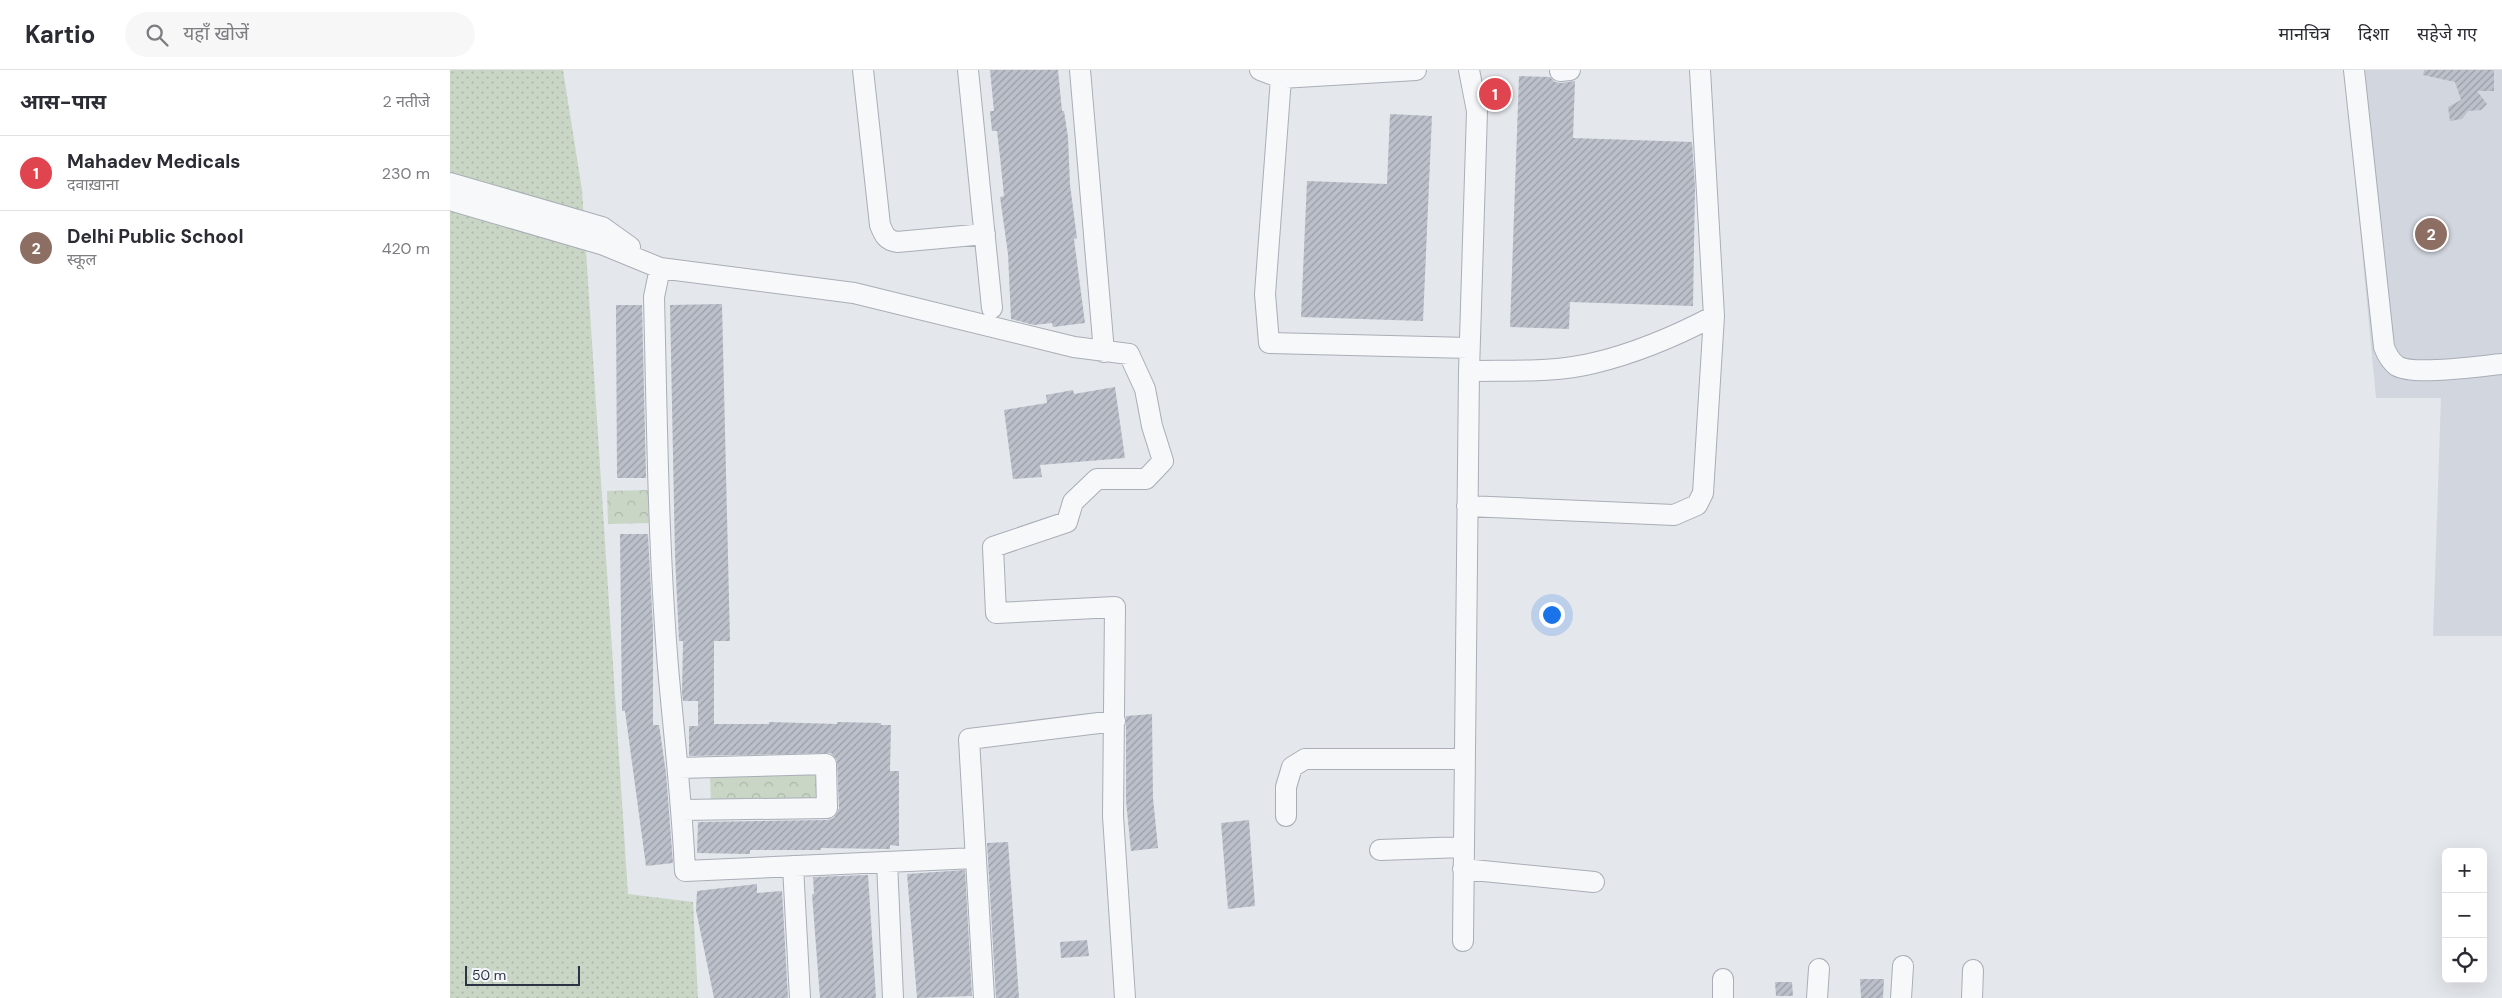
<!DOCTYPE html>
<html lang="hi">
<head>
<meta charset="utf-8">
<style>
  :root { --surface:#fff; --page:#f7f7f7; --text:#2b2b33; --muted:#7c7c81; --line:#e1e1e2; --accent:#2563eb }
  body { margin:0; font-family:"DM Sans","Noto Sans Devanagari",sans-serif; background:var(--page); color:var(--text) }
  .controls { position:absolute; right:15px; bottom:15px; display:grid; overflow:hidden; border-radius:8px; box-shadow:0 5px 20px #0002 }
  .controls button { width:45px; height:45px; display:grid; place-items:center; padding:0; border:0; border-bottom:1px solid var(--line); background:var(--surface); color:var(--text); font:25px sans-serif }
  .scale { position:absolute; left:15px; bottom:12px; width:115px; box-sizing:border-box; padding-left:5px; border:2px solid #2b3445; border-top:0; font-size:14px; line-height:18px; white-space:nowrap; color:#2b3445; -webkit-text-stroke:4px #f4f6f9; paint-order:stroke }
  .you { position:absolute; left:1101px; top:544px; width:18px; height:18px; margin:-12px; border:4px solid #fff; border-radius:50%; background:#1a73e8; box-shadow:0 0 0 8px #1a73e833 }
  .badge { display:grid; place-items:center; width:32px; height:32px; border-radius:50%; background:var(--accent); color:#fff; font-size:16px; font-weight:700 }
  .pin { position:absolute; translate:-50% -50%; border:2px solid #fff; box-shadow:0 1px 5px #0006 }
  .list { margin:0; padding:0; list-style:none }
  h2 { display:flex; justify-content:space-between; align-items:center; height:65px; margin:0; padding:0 20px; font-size:21px }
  h2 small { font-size:16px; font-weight:400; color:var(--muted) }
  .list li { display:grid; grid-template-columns:32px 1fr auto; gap:15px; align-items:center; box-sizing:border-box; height:75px; padding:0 20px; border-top:1px solid var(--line) }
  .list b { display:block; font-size:19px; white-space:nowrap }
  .list p { margin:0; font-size:16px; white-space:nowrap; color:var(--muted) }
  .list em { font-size:16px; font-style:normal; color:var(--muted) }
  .icon { flex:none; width:28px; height:28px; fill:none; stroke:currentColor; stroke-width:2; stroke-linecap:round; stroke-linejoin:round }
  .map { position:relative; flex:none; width:2052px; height:928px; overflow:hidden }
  header { display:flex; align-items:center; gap:30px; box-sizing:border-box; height:70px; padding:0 25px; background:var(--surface); border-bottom:1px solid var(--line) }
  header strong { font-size:24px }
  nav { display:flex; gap:28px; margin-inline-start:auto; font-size:18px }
  .search { width:350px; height:45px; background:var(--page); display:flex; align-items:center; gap:12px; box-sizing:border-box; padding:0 18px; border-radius:28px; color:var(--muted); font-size:19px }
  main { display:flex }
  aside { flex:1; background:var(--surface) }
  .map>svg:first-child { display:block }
</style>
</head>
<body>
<header>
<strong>Kartio</strong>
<div class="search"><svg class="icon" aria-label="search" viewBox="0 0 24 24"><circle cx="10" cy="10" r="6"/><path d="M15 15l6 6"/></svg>यहाँ खोजें</div>
<nav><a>मानचित्र</a><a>दिशा</a><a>सहेजे गए</a></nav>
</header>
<main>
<aside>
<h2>आस-पास<small>2 नतीजे</small></h2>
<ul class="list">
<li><span class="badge" style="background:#e0444e">1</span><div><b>Mahadev Medicals</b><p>दवाख़ाना</p></div><em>230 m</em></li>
<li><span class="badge" style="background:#8d6e63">2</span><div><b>Delhi Public School</b><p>स्कूल</p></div><em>420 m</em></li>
</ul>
</aside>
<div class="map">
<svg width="2052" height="928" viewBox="0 0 2052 928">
  <defs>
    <pattern id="grass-dots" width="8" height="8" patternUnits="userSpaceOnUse" patternTransform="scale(1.25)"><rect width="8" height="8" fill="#c9d6c5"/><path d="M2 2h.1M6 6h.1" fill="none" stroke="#adb8ab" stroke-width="1.8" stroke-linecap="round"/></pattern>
    <pattern id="park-crowns" width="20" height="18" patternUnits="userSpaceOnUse" patternTransform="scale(1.25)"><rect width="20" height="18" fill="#c9d6c5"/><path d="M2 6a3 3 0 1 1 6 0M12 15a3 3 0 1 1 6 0" fill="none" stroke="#adb8ab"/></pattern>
    <pattern id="building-hatch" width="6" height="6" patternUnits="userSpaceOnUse" patternTransform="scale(1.25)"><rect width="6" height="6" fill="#bbc0ca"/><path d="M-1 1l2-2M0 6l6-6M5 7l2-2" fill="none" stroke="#989da6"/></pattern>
  </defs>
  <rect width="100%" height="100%" fill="#e4e7ec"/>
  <!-- built -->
  <path fill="#d2d6de" d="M1895,0H2052V566H1983L1991,328H1926Z"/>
  <!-- grass -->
  <path fill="url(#grass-dots)" d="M0,0H113L132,120L178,824L243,832L248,928H0Z"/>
  <!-- park -->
  <path fill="url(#park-crowns)" d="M198,420L199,453L158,454L157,421Z
    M369,700V730L261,733L260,704Z"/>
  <!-- building -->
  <path fill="url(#building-hatch)" d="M540,0H608L612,41H614L618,67L620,115L627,168L624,169L635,253L603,257L602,253L584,255L561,249L558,184L550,127L554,126L550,87L547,61H542L540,41H544Z
    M1974,0H2044V21H2027L2037,34L2031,40L2018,41L2012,49L2000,51L1998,37L2011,30L2005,12L1973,5Z
    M1069,6L1100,7L1105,12L1111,13L1125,11L1123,68L1242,72L1245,117L1243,236L1120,232L1119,259L1060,257Z
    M940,44L982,46L973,251L851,247L857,111L937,114Z
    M272,234L280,571H264V654H319V652L387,654V652L431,653V655H441L440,701H449V776L440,775V779L371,778V780H300V784L247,783L248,752L377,750L384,748L389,738L387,690L381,683L239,686V656H248V631H233L232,623L233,571H229L225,486L220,235Z
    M166,235H192L196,408H167Z
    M665,317L675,388L590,395L592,407L563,409L554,340L597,333L596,325L623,320L624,324Z
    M170,464H198L203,559V655H209L216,703L223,793L196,796L175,641H172Z
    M702,644L703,728L708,778L681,781L676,731V646Z
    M799,750L805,836L778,839L771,753Z
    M558,772L569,928H546L537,773Z
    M515,800L522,926L467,928L457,804Z
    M418,805L426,928H370L362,824H364L363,807Z
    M307,814V823L332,821L338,928H264L246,840L247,821Z
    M637,870L639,886L611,888L610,872Z
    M1410,909H1434L1433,928H1411Z
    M1325,912H1342L1343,926H1326Z"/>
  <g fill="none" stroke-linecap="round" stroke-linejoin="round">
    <!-- minor casing -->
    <g stroke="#a9aeb7" stroke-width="22">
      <path id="minor" d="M413,0L430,155C434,165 436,170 447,172L535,164
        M518,0L542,238
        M630,0L654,282
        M810,0L831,8L966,0
        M1904,0L1934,277C1937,285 1940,291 1947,296C1964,306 2030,296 2052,294
        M1110,1L1120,0
        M831,8L815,224L819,273L1019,278
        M0,113L152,157L180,177
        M0,130L154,175L210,198L404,223L624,277L679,284L695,319L702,356L713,391L696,409H647L623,432L617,452L543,477L546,543L665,537L663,746L675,928
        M210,198L204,227C207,350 208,474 218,597C224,665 232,733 235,801L526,788
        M1019,301C1060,300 1104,303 1144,293C1186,283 1226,266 1264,246
        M1017,436L1224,445L1247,435L1253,423L1264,246L1250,0
        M229,698L376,694L377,738L232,740
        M836,746V717L842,697L855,689H1014
        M930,780L1013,777
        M437,792L443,928
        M343,796L350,928
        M1013,799L1144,812
        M1013,871L1019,301L1027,41L1019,0
        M534,928L519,669L665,651
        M1273,928V909
        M1367,928L1369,899
        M1451,928L1453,896
        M1522,928L1523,900"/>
    </g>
    <!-- minor -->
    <use href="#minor" stroke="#f7f8fa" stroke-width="20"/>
  </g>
</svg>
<div class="controls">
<button>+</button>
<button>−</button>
<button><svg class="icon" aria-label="locate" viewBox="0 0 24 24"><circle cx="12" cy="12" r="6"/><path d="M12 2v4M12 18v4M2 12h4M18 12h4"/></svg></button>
</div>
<div class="scale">50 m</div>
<div class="you"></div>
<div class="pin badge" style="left:1045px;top:24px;background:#e0444e">1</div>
<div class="pin badge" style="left:1981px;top:164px;background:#8d6e63">2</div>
</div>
</main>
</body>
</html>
